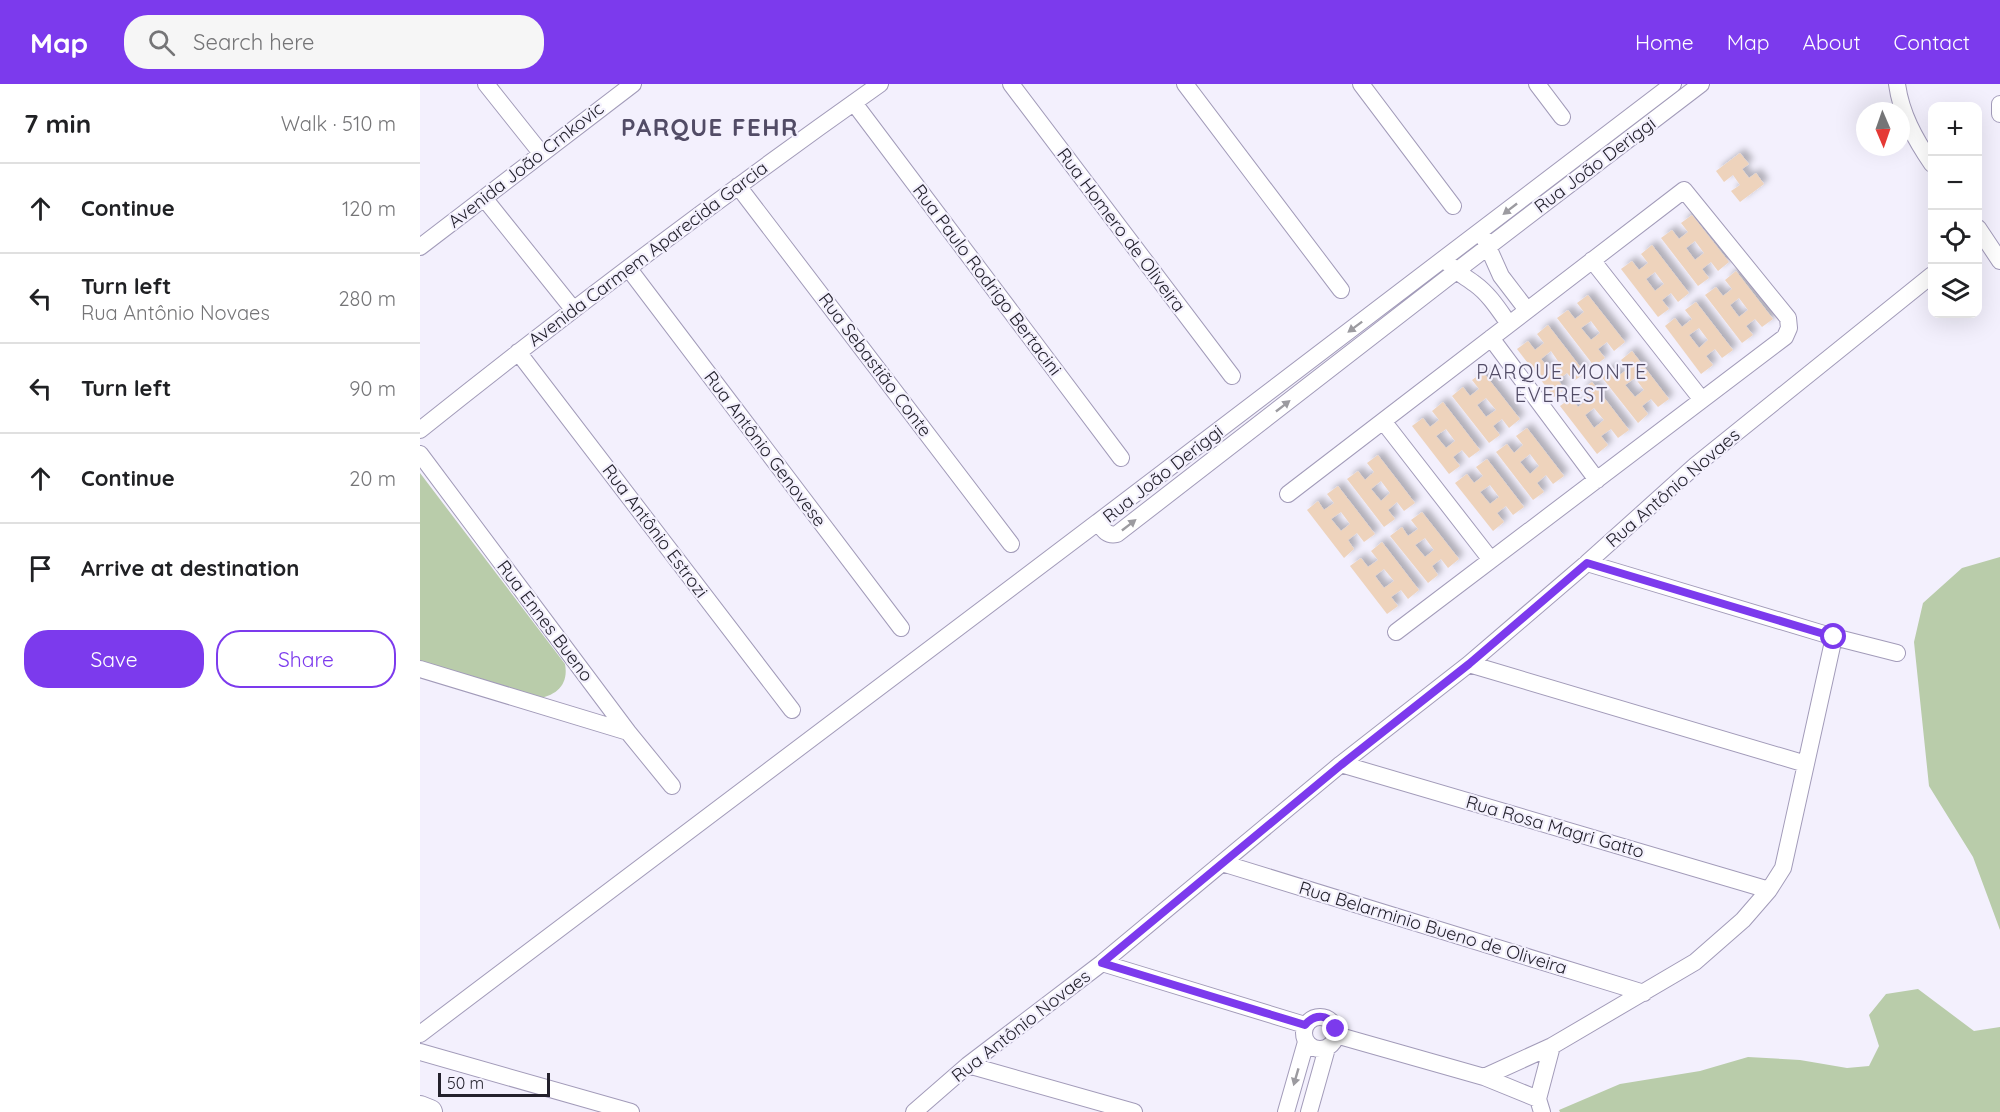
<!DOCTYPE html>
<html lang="en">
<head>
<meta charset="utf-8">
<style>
  :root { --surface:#fff; --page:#f6f6f6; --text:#202124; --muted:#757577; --line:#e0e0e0; --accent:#7c3aed }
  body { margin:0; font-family:Quicksand,sans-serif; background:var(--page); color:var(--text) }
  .controls { position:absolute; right:18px; top:18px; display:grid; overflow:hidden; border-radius:12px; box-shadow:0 6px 24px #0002 }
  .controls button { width:54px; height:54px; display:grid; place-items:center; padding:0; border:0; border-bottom:2px solid var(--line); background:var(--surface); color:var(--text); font:30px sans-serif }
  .compass { position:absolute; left:1436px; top:18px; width:54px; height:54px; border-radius:50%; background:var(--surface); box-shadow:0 6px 24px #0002; rotate:178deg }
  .scale { position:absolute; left:18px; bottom:15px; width:112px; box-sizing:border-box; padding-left:6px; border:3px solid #23212c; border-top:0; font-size:16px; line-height:21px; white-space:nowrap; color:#23212c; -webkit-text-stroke:4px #f3f0fd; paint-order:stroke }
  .stop { position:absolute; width:18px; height:18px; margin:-14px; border:4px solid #7c3aed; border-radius:50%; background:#fff }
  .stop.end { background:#7c3aed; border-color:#fff; box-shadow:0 2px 6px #0008 }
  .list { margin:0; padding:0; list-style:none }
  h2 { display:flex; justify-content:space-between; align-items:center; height:78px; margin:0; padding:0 24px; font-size:26px }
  h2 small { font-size:20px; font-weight:400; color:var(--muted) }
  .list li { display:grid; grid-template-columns:39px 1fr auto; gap:18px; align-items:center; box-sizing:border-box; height:90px; padding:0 24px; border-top:2px solid var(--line) }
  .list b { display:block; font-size:22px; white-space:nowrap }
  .list p { margin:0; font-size:20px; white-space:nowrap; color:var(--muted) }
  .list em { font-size:20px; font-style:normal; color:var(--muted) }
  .actions { display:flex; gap:12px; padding:18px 24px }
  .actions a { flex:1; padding:14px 0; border:2px solid var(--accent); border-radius:24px; text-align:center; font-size:21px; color:var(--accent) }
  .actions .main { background:var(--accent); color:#fff }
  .icon { flex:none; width:33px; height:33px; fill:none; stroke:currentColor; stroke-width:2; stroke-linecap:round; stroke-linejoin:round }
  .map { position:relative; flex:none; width:1580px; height:1028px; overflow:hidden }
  header { display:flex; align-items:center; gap:36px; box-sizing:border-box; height:84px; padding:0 30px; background:var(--accent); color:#fff }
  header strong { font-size:28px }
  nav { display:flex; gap:33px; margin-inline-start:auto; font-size:21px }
  .search { width:420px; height:54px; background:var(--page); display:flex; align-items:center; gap:15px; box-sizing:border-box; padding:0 21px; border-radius:24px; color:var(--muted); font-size:22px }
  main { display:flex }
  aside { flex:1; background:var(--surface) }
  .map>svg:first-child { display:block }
</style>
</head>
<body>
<header>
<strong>Map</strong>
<div class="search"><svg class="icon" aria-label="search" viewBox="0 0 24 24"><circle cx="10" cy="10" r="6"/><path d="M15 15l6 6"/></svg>Search here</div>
<nav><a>Home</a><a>Map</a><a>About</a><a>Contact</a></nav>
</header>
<main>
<aside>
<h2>7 min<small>Walk · 510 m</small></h2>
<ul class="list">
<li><svg class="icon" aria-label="ahead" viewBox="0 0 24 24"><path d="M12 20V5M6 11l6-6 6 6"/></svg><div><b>Continue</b></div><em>120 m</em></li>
<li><svg class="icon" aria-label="left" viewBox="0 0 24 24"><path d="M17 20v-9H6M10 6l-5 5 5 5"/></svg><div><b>Turn left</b><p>Rua Antônio Novaes</p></div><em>280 m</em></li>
<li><svg class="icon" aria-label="left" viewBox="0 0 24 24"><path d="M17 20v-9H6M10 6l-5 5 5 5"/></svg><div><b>Turn left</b></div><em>90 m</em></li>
<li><svg class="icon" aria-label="ahead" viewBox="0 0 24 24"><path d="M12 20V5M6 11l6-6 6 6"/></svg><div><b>Continue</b></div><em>20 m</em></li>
<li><svg class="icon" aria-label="arrive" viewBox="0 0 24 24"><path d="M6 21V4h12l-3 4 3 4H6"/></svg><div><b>Arrive at destination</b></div></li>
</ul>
<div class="actions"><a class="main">Save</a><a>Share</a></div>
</aside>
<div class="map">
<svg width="1580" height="1028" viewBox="0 0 1580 1028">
  <defs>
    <filter id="shadow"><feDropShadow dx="5" dy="-5" stdDeviation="3" flood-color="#0004"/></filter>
  </defs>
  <rect width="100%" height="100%" fill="#f3f0fd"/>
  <!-- green -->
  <path fill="#b9ccaa" d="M0,389L145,580C149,601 136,612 116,615L0,580Z
    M1580,473V846L1553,773L1509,702L1494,558L1503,519L1542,484Z
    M1498,905L1554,947L1580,943V1028H1140L1139,1026L1200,1000L1280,987L1328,973L1380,976L1427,984L1449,982L1459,962L1449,931L1466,910Z"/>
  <!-- building -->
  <path fill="#eed3bc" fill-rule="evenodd" filter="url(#shadow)" d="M1320,69L1329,80L1322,85L1329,94L1336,89L1344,100L1320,118L1311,107L1320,101L1313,91L1304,98L1296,87Z
    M1272,131L1309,178L1298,187L1291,178L1282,185L1289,194L1278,202L1241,154L1252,146L1259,155L1268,148L1261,139ZM1275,157L1284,169L1275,176L1266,164Z
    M1232,161L1269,209L1258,218L1251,209L1242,216L1249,225L1238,233L1201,185L1212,177L1219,186L1228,179L1221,170ZM1235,188L1244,200L1235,207L1226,195Z
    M1316,187L1353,235L1342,243L1335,235L1326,242L1333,251L1322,259L1285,211L1296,203L1303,212L1312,205L1305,196ZM1319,214L1328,226L1319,233L1310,221Z
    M1168,211L1205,258L1194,267L1187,258L1178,265L1185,274L1174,282L1137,234L1148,226L1155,235L1164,228L1157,219ZM1171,237L1180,249L1171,256L1161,244Z
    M1276,218L1313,266L1302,274L1295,265L1286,272L1293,281L1281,290L1245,242L1255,234L1262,243L1272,235L1265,226ZM1279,244L1288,256L1279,264L1269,251Z
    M1128,241L1165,289L1154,297L1147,289L1138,296L1145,305L1134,313L1097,265L1108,257L1115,266L1124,259L1117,250ZM1131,267L1140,280L1131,287L1121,275Z
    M1212,267L1249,315L1238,323L1231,315L1222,322L1228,330L1218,339L1180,291L1192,283L1198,292L1208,285L1201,276ZM1215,294L1224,306L1215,313L1205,301Z
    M1063,288L1100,335L1089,344L1082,335L1073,342L1080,351L1069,359L1032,312L1043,303L1050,312L1059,305L1052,296ZM1066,314L1076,326L1066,333L1057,321Z
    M1172,298L1209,346L1198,354L1191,345L1181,352L1188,361L1177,370L1140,322L1151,314L1158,323L1168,315L1161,306ZM1174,324L1184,336L1174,344L1165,331Z
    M1023,318L1060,366L1049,374L1042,366L1033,373L1040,382L1029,390L992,342L1003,334L1010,343L1019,336L1012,327ZM1026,345L1035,357L1026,364L1016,352Z
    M1107,344L1144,392L1133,400L1126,391L1117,399L1124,408L1113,416L1076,368L1087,360L1094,369L1103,361L1096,352ZM1110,370L1119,382L1110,390L1100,378Z
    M958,371L995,419L984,427L977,418L968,426L975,435L964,443L927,395L938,387L945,396L954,388L947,379ZM961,397L970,409L961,417L951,405Z
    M1067,375L1104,423L1093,431L1086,422L1077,429L1084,438L1073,447L1035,399L1047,390L1054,399L1063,392L1056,383ZM1070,401L1079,413L1070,420L1060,408Z
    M918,402L955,450L944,458L937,449L928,456L934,465L924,474L887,426L898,417L904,426L914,419L907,410ZM921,428L930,440L921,447L911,435Z
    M1002,428L1039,475L1028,484L1021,475L1012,482L1018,491L1008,499L970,452L982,443L988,452L998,445L991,436ZM1005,454L1014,466L1005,473L995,461Z
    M962,458L999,506L988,515L981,506L971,513L978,522L967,530L930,482L941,474L948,483L958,476L951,467ZM964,485L974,497L964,504L955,492Z"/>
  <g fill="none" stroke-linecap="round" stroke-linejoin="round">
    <!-- minor casing -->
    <g stroke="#a29bb9" stroke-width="18">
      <path id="minor" d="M66,0L121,69
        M591,0L812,292
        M765,0L921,206
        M941,0L1033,122
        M1117,0L1142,33
        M1253,0L678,438C684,447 687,452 697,450L1035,188L1281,0
        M1477,0C1481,30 1495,55 1512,80
        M434,19L701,374
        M1580,20V30
        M318,102L591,460
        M64,114L153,225
        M1558,144L1580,177
        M1064,154L1081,192L1107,226
        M0,163L213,0
        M1172,176L1282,316
        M1029,180C1037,189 1046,193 1055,200C1069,210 1079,226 1089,240
        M209,185L481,544
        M1071,254L1177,396
        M98,268L372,626
        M963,337L1071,476
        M0,346C150,226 303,111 460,0
        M0,370L208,648L252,702
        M868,410L1264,106L1368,234L1369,244L1365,253L976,548
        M1167,479L1414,553L1477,569
        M1049,580L1386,680
        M0,585L208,648
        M921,680L1349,806
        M802,779L1224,909
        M682,879L885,941
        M884 949a16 16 0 1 1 32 0a16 16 0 1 1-32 0Z
        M0,950L678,438
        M916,951L1064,993L1118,1015
        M0,968L211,1028
        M548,981L714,1028
        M1064,993L1132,962L1275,878L1323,836L1349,806L1363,784L1414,553
        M494,1028L548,981L682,879L921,680L1049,580L1167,479L1276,381L1512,191
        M866,1028L886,958
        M889,1028L907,964
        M1122,1028L1118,1015L1132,962"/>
    </g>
    <!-- highway casing -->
    <g stroke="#a29bb9" stroke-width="26">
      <path id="highway" d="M0,1024L10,1028"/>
    </g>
    <!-- minor -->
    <use href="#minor" stroke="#fff" stroke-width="16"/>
    <!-- highway -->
    <use href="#highway" stroke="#fff" stroke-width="24"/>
  </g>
  <!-- one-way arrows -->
  <defs><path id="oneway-solid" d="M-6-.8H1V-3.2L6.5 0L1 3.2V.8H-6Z" transform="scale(1.5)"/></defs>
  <g fill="#9c9ba0">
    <use href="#oneway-solid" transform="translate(1090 125) rotate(142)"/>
    <use href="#oneway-solid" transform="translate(935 243) rotate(143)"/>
    <use href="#oneway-solid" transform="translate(863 322) rotate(-38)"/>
    <use href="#oneway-solid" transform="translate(709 441) rotate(-38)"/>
    <use href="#oneway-solid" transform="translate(876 993) rotate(106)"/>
  </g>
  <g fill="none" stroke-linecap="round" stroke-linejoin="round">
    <!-- route -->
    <path stroke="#7c3aed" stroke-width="8" d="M916,945C910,930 895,929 885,941L682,879L921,681L1049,580L1167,479L1414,553"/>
  </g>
  <g text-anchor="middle" stroke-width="4.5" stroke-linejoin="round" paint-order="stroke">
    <!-- street labels -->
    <g font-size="18" fill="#23212c" stroke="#f3f0fd">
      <text transform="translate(106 81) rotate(-38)" y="6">Avenida João Crnkovic</text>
      <text transform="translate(1175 81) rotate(-37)" y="6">Rua João Deriggi</text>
      <text transform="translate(701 146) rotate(53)" y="6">Rua Homero de Oliveira</text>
      <text transform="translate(228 170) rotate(-37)" y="6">Avenida Carmem Aparecida Garcia</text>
      <text transform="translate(567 196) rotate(53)" y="6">Rua Paulo Rodrigo Bertacini</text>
      <text transform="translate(455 281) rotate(53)" y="6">Rua Sebastião Conte</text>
      <text transform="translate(345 365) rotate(53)" y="6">Rua Antônio Genovese</text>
      <text transform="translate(743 390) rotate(-38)" y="6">Rua João Deriggi</text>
      <text transform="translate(1253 404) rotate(-41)" y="6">Rua Antônio Novaes</text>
      <text transform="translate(235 447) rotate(53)" y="6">Rua Antônio Estrozi</text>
      <text transform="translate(125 537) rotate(53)" y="6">Rua Ennes Bueno</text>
      <text transform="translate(1135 743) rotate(16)" y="6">Rua Rosa Magri Gatto</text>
      <text transform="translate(1013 844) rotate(17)" y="6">Rua Belarminio Bueno de Oliveira</text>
      <text transform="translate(601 942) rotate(-38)" y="6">Rua Antônio Novaes</text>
    </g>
    <!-- neighbourhood labels -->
    <g font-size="20" letter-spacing="1.5" fill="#524c66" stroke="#f3f0fd">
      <text x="1142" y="295">PARQUE MONTE<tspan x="1142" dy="23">EVEREST</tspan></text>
    </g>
    <!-- district labels -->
    <g font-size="24" font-weight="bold" letter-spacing="1.5" fill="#524c66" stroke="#f3f0fd">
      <text x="290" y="52">PARQUE FEHR</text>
    </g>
  </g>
</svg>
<div class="controls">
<button>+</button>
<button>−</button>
<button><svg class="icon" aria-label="locate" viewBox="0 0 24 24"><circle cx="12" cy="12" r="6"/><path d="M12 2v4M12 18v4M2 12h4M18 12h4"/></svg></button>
<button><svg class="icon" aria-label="layers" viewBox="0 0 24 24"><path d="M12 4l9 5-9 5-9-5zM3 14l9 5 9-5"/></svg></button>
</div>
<svg class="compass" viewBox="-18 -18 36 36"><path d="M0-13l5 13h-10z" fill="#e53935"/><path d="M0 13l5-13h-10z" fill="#757577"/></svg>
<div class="scale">50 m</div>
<div class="stop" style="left:1414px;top:553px"></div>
<div class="stop end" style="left:916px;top:945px"></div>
</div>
</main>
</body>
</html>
